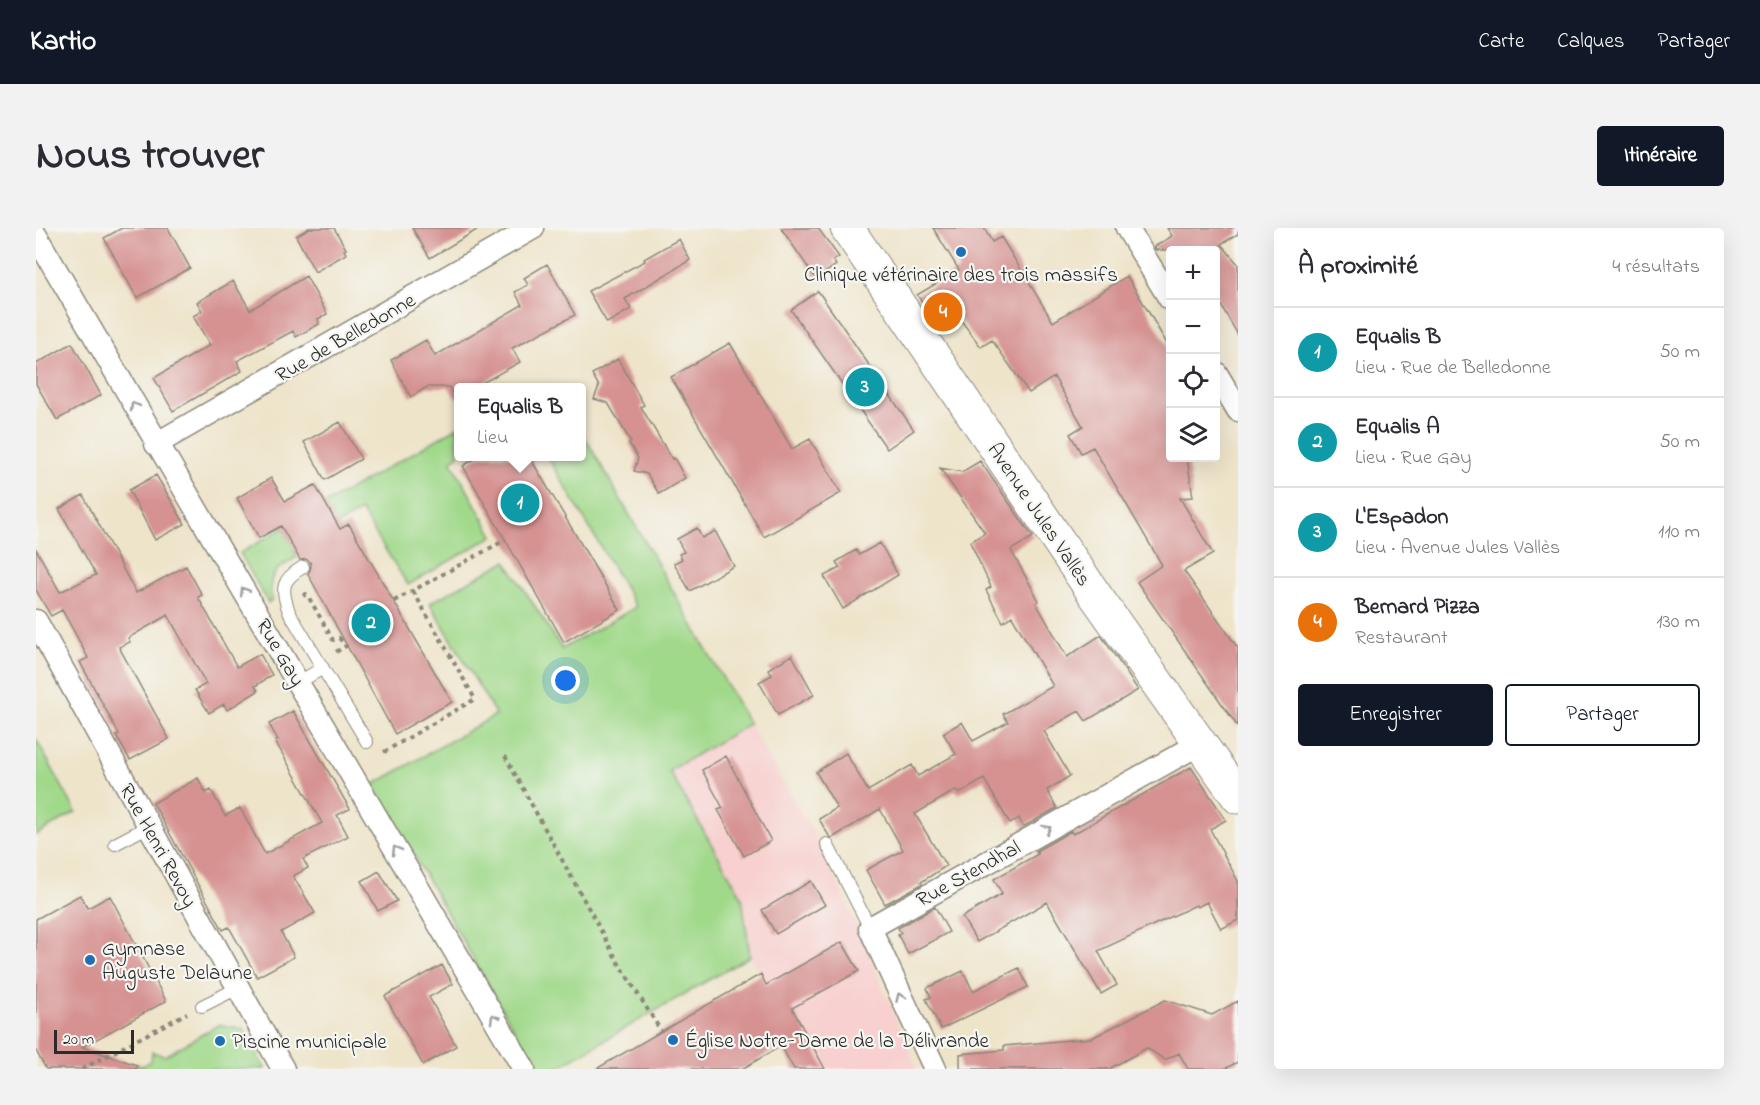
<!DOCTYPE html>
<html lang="fr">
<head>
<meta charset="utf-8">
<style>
  :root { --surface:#fff; --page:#f2f2f3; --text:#2b2b33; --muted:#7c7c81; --line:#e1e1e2; --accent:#111827 }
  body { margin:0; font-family:"Indie Flower",sans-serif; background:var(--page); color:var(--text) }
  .controls { position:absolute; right:18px; top:18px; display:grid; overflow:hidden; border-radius:6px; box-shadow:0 6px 24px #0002 }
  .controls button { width:54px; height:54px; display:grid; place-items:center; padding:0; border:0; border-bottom:2px solid var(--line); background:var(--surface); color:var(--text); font:30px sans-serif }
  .scale { position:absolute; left:18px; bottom:15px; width:80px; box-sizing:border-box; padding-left:6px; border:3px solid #2b2b2b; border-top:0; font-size:16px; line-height:21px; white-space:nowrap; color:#2b2b2b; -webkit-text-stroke:4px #f6f6f2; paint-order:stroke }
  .you { position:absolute; left:530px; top:453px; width:21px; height:21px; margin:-15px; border:4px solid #fff; border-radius:50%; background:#1a73e8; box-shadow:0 0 0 9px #1a73e833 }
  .badge { display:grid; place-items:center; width:39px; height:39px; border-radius:50%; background:var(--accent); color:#fff; font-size:20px; font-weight:700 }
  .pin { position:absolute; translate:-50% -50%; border:3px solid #fff; box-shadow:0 2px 6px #0006 }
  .popup { position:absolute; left:418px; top:155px; width:132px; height:78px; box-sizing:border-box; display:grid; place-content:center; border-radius:6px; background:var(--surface); filter:drop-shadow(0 2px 4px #0005); font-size:20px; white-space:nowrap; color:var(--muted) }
  .popup b { font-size:22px; color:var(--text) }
  .popup::after { content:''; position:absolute; left:50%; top:100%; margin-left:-12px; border:12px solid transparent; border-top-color:var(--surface) }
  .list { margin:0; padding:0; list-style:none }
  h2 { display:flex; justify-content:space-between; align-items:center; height:78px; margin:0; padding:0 24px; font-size:26px }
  h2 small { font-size:20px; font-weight:400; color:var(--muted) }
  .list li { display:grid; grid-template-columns:39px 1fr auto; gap:18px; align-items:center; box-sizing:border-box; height:90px; padding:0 24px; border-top:2px solid var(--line) }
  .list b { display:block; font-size:22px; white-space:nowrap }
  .list p { margin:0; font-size:20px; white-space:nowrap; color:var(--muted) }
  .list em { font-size:20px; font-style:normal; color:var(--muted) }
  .actions { display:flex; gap:12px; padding:18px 24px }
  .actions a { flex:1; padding:14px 0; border:2px solid var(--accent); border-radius:6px; text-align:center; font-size:21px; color:var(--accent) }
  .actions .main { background:var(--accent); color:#fff }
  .icon { flex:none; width:33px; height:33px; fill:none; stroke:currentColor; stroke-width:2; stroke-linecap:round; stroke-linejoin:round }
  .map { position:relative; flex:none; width:1202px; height:841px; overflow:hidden; border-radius:6px }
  header { display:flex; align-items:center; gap:36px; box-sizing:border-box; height:84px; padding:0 30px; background:var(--accent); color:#fff }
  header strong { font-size:28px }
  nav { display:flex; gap:33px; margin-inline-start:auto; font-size:21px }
  .intro { display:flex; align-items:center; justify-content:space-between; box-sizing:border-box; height:144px; padding:0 36px }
  h1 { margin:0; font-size:42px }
  .button { padding:15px 27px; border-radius:6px; background:var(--accent); color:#fff; font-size:21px; font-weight:700 }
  main { display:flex; gap:36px; padding:0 36px }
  aside { flex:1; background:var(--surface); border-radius:6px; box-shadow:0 6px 24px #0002 }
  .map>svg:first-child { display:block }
</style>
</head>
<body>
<header>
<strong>Kartio</strong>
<nav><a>Carte</a><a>Calques</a><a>Partager</a></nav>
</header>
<div class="intro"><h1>Nous trouver</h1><a class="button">Itinéraire</a></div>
<main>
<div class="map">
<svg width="1202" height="841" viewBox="0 0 1202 841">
  <rect width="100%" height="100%" fill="#f6f6f2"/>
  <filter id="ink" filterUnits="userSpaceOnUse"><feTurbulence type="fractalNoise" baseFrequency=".0167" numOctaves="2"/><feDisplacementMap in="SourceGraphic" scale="12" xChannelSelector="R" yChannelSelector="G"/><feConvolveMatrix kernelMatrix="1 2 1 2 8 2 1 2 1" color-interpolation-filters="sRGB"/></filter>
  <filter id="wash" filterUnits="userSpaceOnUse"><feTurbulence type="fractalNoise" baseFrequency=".008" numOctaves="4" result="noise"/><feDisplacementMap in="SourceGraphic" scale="24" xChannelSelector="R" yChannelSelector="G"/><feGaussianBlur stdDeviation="1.35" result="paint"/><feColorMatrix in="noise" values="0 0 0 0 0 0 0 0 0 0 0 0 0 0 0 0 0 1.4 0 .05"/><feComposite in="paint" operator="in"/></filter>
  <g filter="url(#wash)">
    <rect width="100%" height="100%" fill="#eee4ca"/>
    <!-- built -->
    <path fill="#f7d0cf" d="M713,496L786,620L820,695L881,841H778L714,728L706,669L633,543Z"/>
    <!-- green -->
    <path fill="#a1d98b" stroke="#66825b" stroke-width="1.5" d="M422,199V228L415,233L457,308L372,357L325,283L258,322L261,329C239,342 231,345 236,372L232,375L204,325Z
      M546,204L713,496L633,543L706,669L714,728L519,841H501L337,557L460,487L394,375L470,333L526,421L600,379L512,229L546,228Z
      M0,511L40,584L0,607Z
      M182,797L207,801L229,841H82L93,835L107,838L115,832L116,824L129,828Z"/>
    <g id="blocks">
      <!-- building -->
      <path fill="#d59291" d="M86,0H132L154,40L101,70L68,10Z
        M273,0H298L310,21L308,22L310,26L279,44L260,8Z
        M376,0H444L394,30Z
        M745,0H782L803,29L797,33L800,37L780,51Z
        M897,0H948L956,14L965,9L1017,94L1091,48L1112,83L1134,121V230H1151L1157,269L1144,270L1177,326L1148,343L1202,420V499L1101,354L1126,337L1057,219L1045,225L1034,206L1047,198L1018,149L993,165L956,112L945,119L918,83L901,95L881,67L923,42Z
        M1131,0H1202V6L1185,16L1202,36V107L1179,67V19L1173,22H1120L1118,19L1136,8Z
        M643,11L654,32L589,71L595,81L571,95L552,63L609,33L608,31Z
        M511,36L539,87L476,120L484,134L439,159H423V169L420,171L413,159H391L375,169L355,132L390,112L399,128L486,77L479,64L492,57L488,50Z
        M270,48L291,86L282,91L283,96L260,109L257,103L201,133L206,143L137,183L118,150L174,117L157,88L166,83L161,74L197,53L214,82Z
        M782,63L878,202L851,221L755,82Z
        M36,115L65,167L21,192L0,156V136Z
        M694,115L756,221L774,211L805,265L728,309L635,149Z
        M582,131L608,177L605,179L636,231L638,230L649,250L623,266L611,246L598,243L602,230L593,215L595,214L572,175L558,171L563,158L556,146Z
        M304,194L325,231L289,252L268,214Z
        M443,228H493L584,382L528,414L427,238Z
        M944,233L997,309L975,322L1003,373L1000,375L1031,429L1065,407L1102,462L1050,493L1043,483L1008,503L1034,548L1011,562L1021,580L987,599L983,590L974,596L948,551L923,566L920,562L879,586L910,638L885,654L886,656L849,676L830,642L867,622L844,581L796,610L793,608L783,591L801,580L780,544L810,525L832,563L876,537L882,548L920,526L907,505L926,494L937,513L972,494L967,486L1017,458L976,388L967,394L950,362L955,359L934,314L949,305L904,240L926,244Z
        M120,247L149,296L119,312L93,262Z
        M235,250L249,273L279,257L304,301L313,296L416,474L359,506L272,346L275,339L274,334L270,331L264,332L245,298L223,310L201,270Z
        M47,267L100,365L150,338L166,367L162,369L201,439L224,426L236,447L219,458L222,463L191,482L188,476L173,485L159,462L170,456L132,387L92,410L94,414L83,419L133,511L94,532L80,508L83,506L44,434L52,430L41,409L26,382L15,388L0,362V321L24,364L60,347L23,281Z
        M661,300L666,310L679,303L698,338L654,363L638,335L646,331L643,326L648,324L641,311Z
        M844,315L862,347L807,381L788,348L804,340L800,334L820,322L823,327Z
        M756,427L778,467L742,487L723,454L736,447L732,441Z
        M257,483L314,581L301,587L312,608L267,631L272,640L257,648L279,685L245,704L258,729L221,749L193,699L187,702L117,575L162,550L170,565L175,562L189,588L204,580L229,626L286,595L239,513L242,512L233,496Z
        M690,528L735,613L708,628L682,582L687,580L666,542Z
        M1155,539L1190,592L1174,601L1202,653V692L1185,701L1171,674L1161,679L1160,677L1062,723L1081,757L1065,766L1011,674L941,714L926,689L966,666L958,651L1002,626L1000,623L1035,603L1037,606Z
        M343,643L361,673L342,683L326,653Z
        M775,653L789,677L740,706L726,682Z
        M44,667L52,680L74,668L130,773L46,819L101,837L100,841H10L0,823V691Z
        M899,679L913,704L872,726L862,707L865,705L862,700Z
        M806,714L823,743L756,780L789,841H758L745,818L706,841H560L725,746L730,757Z
        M406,737L417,756L393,769L420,818L387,837L349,768Z
        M983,740L992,759L905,801L890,771L895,769L891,760L927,743L937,763Z
        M1129,772L1176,787L1202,773V834L1188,841H1152L1143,825L1129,832L1111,820L1073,841H924V826L968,822V818L1056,810Z"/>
    </g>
  </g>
  <g filter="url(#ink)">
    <use href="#blocks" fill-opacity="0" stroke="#8c887a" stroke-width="1.5"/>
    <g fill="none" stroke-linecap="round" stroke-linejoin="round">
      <!-- lane casing -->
      <g stroke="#8c887a" stroke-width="14">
        <path id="lane" d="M267,339C245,352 245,360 253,384L331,514
          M263,454L287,440
          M79,616L113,598
          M791,616L834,700
          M166,778L202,760"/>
      </g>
      <!-- street casing -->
      <g stroke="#8c887a" stroke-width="25">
        <path id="street" d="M1091,0L1134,71
          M0,8C161,287 326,563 488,841
          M1180,145L1202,182
          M120,216L497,0
          M0,393L247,841
          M899,841L834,700L1165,515"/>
      </g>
      <!-- secondary casing -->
      <g stroke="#8c887a" stroke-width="35">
        <path id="secondary" d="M811,0L1057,364L1202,569"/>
      </g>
      <!-- path -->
      <path stroke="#8c887a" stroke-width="4" stroke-dasharray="4.5 4.5" stroke-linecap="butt" d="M267,368L270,366L272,368L297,412L303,410L310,418L298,425
        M358,373L469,312
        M348,524L439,471L377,363
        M469,528L582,734L625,803
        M46,841L151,785"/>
      <!-- lane -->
      <use href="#lane" stroke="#fff" stroke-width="12"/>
      <!-- street -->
      <use href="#street" stroke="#fff" stroke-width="22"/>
      <!-- secondary -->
      <use href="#secondary" stroke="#fff" stroke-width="33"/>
    </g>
    <!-- one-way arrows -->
    <defs><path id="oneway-chevron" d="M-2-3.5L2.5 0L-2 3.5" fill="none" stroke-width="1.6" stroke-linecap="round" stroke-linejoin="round" transform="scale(1.5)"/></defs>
    <g stroke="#a0a0a0">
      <use href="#oneway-chevron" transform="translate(98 178) rotate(-120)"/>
      <use href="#oneway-chevron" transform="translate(208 363) rotate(-121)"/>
      <use href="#oneway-chevron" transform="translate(1011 601) rotate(-29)"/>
      <use href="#oneway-chevron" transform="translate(360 622) rotate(-120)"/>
      <use href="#oneway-chevron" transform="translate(864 769) rotate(-114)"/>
      <use href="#oneway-chevron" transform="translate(458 790) rotate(-120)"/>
    </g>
  </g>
  <!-- markers -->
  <g fill="#1f6fb2" stroke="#f6f6f2" stroke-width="2">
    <circle cx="925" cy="24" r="6"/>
    <circle cx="54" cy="732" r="6"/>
    <circle cx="637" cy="812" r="6"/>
    <circle cx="184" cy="813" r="6"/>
  </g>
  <g text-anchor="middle" stroke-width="4.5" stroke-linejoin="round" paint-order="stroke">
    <!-- poi labels -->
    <g font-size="21" fill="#2b2b2b" stroke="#f6f6f2" text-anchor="start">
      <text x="925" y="53" text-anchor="middle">Clinique vétérinaire des trois massifs</text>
      <text x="66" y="727">Gymnase<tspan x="66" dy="24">Auguste Delaune</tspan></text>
      <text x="649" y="819">Église Notre-Dame de la Délivrande</text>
      <text x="196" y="820">Piscine municipale</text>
    </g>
    <!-- street labels -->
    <g font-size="21" fill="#2b2b2b" stroke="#f6f6f2">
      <text transform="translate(309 109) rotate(-30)" y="7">Rue de Belledonne</text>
      <text transform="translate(1004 286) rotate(56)" y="7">Avenue Jules Vallès</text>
      <text transform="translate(245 424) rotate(59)" y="7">Rue Gay</text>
      <text transform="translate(123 617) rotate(61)" y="7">Rue Henri Revoy</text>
      <text transform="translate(932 645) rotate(-29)" y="7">Rue Stendhal</text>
    </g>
  </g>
</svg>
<div class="controls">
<button>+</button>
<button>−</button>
<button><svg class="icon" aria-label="locate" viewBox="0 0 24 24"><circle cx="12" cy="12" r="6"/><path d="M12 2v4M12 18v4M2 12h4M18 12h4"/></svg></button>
<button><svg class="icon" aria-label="layers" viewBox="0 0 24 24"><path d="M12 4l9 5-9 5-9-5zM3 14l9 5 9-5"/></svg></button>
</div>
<div class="scale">20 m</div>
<div class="you"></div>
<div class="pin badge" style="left:484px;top:275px;background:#0f9aa8">1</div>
<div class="popup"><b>Equalis B</b>Lieu</div>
<div class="pin badge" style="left:335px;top:395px;background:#0f9aa8">2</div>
<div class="pin badge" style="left:829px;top:159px;background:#0f9aa8">3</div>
<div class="pin badge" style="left:907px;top:84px;background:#e8710a">4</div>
</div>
<aside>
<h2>À proximité<small>4 résultats</small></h2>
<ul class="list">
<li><span class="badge" style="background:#0f9aa8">1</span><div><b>Equalis B</b><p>Lieu · Rue de Belledonne</p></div><em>50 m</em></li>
<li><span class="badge" style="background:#0f9aa8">2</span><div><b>Equalis A</b><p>Lieu · Rue Gay</p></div><em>50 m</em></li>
<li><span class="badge" style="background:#0f9aa8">3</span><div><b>L'Espadon</b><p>Lieu · Avenue Jules Vallès</p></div><em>110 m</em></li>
<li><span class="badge" style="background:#e8710a">4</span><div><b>Bernard Pizza</b><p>Restaurant</p></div><em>130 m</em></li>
</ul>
<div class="actions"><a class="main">Enregistrer</a><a>Partager</a></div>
</aside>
</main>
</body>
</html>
